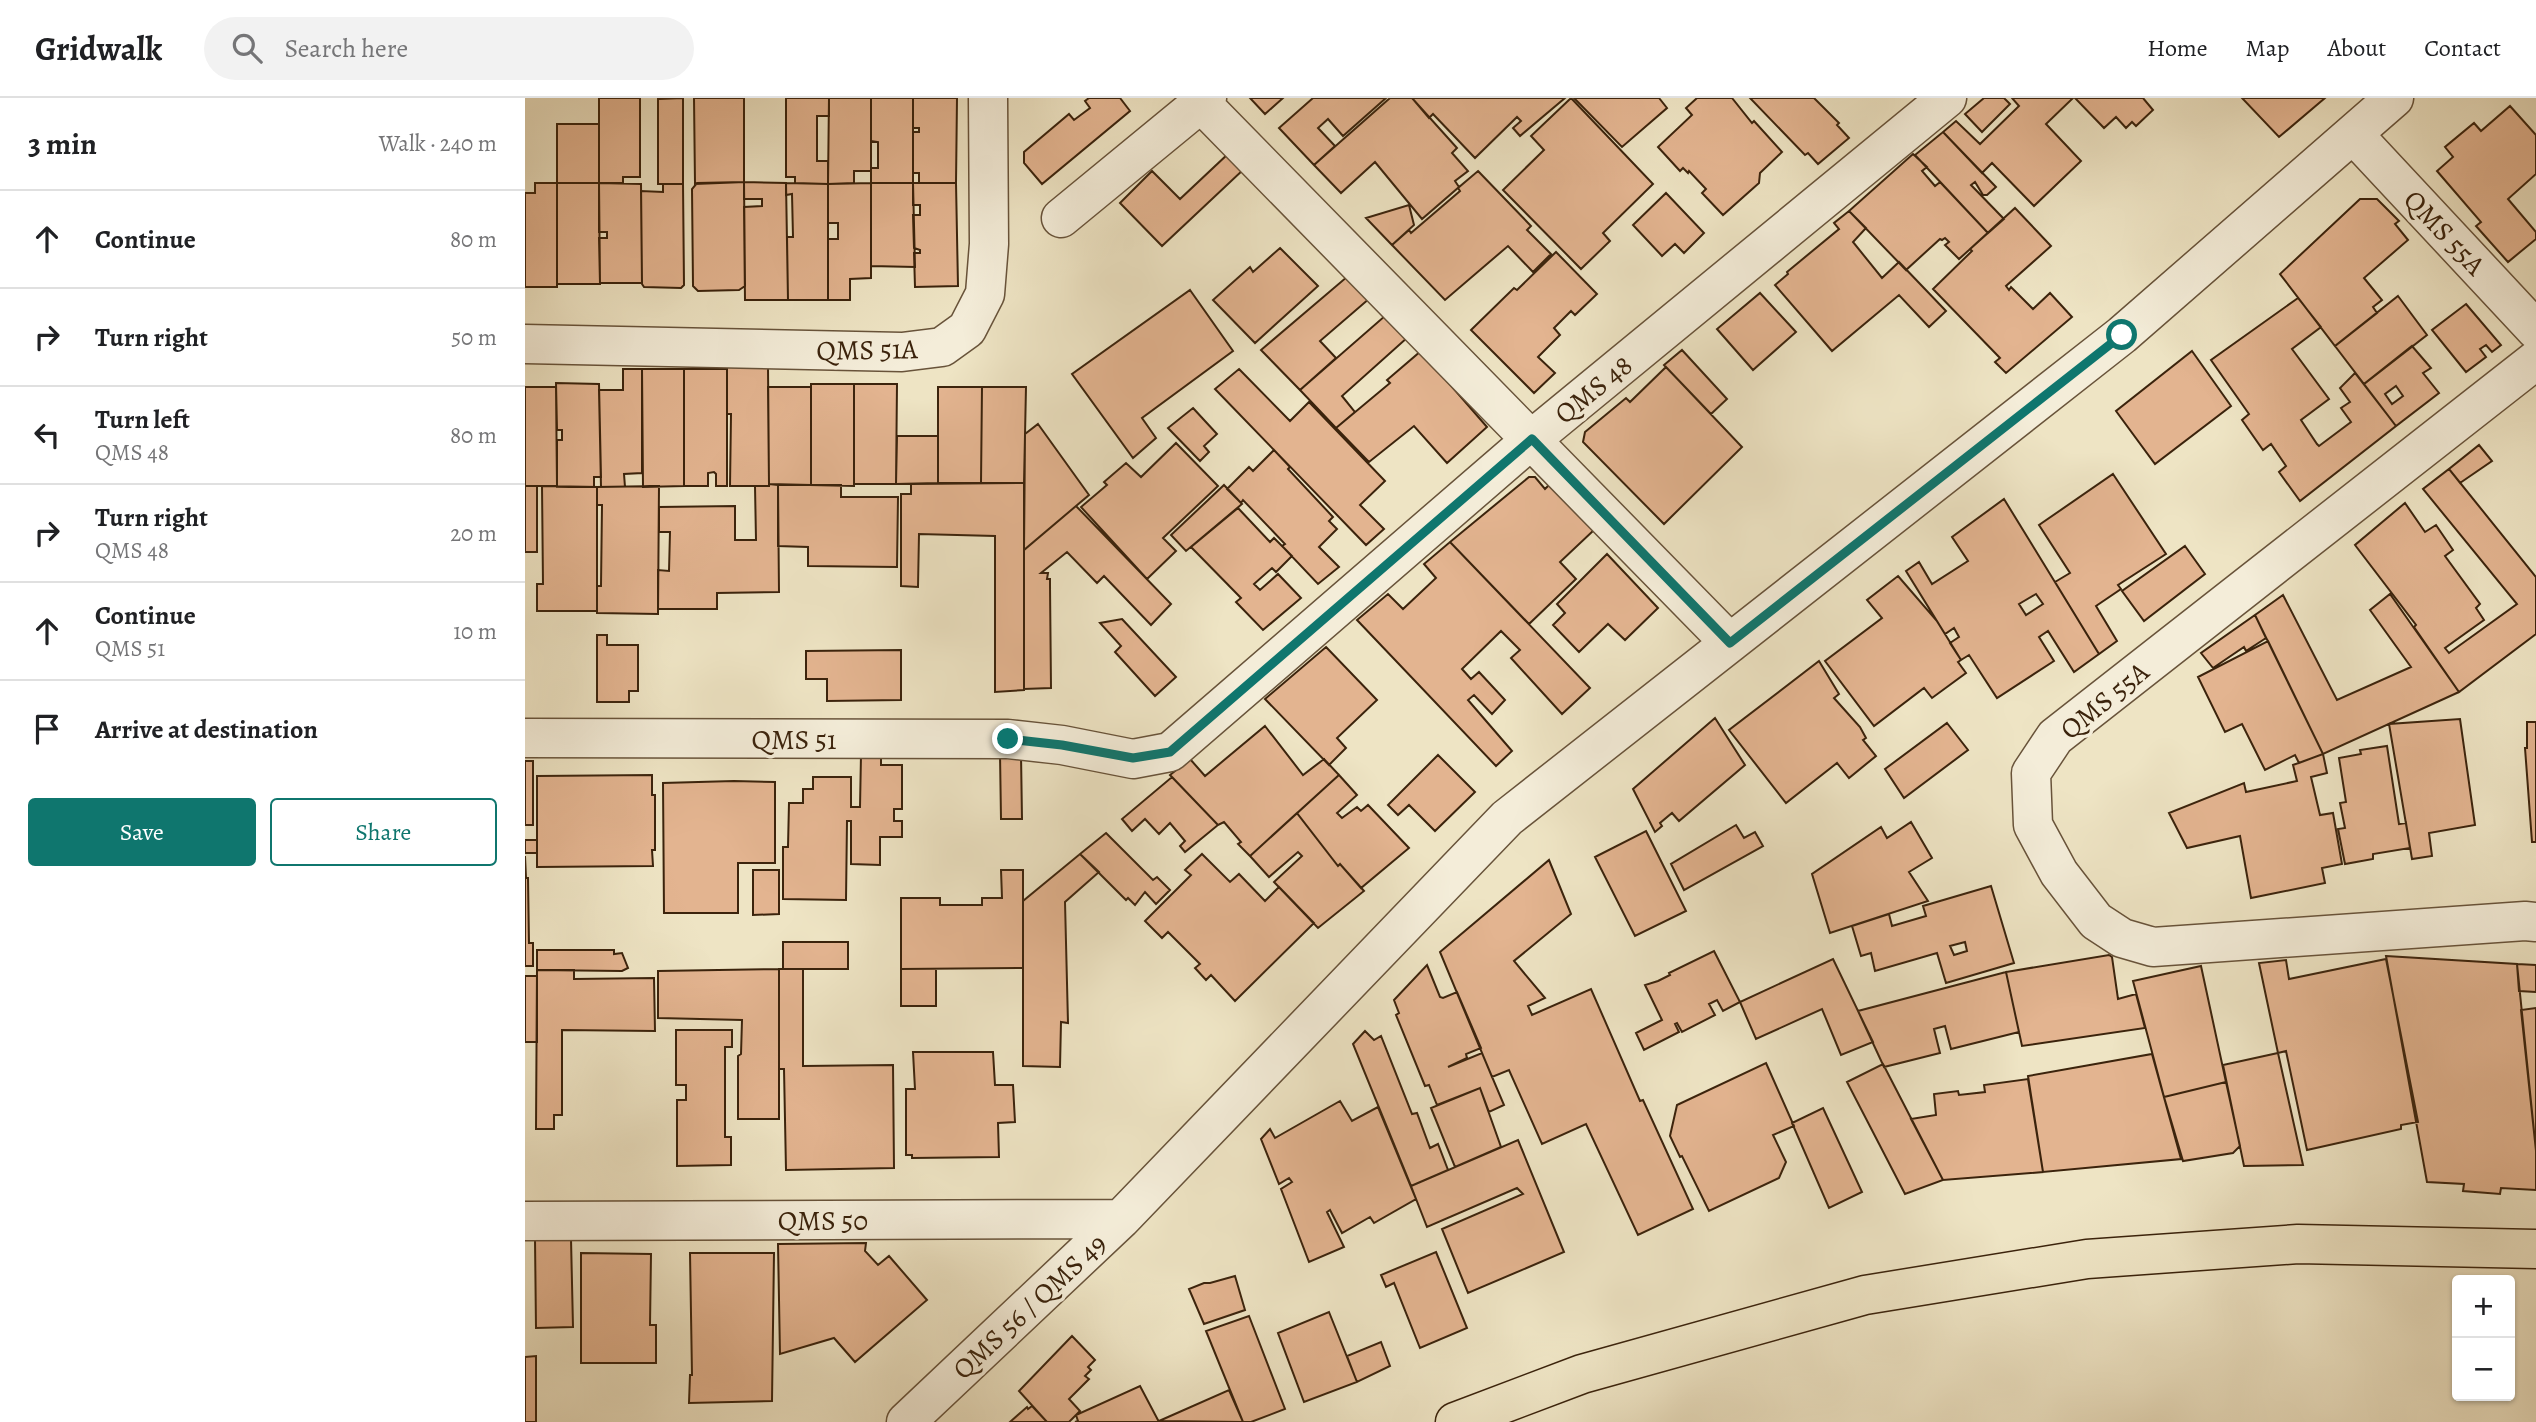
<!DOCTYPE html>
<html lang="en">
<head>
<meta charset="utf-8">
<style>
  :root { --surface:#fff; --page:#f2f2f2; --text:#202124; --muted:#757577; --line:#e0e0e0; --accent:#0f766e }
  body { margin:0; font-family:Alegreya,serif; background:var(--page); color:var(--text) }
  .controls { position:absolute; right:21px; bottom:21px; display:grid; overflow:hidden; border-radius:7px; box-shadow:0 2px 5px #0004 }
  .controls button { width:63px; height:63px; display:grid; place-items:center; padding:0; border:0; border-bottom:2px solid var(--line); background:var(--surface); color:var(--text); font:35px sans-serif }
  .stop { position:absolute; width:21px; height:21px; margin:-16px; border:5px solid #0f766e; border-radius:50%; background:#fff }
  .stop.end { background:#0f766e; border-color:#fff; box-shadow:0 2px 7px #0008 }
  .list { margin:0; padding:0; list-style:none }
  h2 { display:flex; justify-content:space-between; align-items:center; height:91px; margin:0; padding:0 28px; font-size:30px }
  h2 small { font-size:23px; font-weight:400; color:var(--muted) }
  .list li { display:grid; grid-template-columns:46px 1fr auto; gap:21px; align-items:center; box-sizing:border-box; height:98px; padding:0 28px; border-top:2px solid var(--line) }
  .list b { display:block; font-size:26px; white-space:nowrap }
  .list p { margin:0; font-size:23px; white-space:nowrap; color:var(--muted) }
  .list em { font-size:23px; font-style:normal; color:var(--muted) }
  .actions { display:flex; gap:14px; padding:21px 28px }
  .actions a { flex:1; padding:16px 0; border:2px solid var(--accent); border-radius:7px; text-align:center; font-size:24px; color:var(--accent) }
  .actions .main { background:var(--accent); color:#fff }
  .icon { flex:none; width:38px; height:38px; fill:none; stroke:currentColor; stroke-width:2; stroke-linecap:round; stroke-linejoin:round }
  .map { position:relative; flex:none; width:2011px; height:1324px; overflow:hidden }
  header { display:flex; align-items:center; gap:42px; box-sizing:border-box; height:98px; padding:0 35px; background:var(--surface); border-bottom:2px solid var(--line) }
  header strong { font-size:33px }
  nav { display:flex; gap:38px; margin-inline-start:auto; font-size:24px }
  .search { width:490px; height:63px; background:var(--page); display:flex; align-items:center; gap:18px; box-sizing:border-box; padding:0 24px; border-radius:38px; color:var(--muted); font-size:26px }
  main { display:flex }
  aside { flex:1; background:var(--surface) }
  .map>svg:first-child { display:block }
</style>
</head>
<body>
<header>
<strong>Gridwalk</strong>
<div class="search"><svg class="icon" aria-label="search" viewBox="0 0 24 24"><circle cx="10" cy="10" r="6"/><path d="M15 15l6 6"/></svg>Search here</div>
<nav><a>Home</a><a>Map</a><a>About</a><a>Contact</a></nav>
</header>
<main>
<aside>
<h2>3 min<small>Walk · 240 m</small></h2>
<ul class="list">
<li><svg class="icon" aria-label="ahead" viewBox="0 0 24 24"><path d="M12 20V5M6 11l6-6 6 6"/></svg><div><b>Continue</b></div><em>80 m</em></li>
<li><svg class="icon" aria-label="right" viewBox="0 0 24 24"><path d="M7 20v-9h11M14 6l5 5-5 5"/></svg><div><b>Turn right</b></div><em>50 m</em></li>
<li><svg class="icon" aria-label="left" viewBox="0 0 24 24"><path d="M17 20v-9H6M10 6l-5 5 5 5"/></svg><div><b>Turn left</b><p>QMS 48</p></div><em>80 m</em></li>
<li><svg class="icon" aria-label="right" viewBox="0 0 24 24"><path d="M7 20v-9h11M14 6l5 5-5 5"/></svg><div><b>Turn right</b><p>QMS 48</p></div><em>20 m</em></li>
<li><svg class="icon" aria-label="ahead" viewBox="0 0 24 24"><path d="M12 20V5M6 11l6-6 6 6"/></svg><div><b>Continue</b><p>QMS 51</p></div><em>10 m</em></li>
<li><svg class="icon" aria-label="arrive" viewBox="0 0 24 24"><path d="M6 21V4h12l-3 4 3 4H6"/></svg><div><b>Arrive at destination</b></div></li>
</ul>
<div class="actions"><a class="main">Save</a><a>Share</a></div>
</aside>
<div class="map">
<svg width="2011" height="1324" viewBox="0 0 2011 1324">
  <rect width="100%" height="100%" fill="#eee4c4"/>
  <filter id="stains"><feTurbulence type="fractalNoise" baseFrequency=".00286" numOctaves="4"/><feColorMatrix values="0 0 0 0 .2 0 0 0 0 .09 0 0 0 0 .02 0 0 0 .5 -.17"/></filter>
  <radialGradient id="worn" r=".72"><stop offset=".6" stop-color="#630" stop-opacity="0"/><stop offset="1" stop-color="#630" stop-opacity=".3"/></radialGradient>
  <!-- building -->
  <path fill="#e3b490" stroke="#3b230c" stroke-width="2" fill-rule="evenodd" d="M74,0H115V79H98V85H74Z
    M158,0V86H133V1Z
    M169,0H219V84L170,86Z
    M261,0H304V18H292V63H303V86L270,85V79H261Z
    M304,0H346V73H329V85L303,86Z
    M346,0H388V85H346V70H353V44L346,43Z
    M388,0H432L431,85H394V75H388V34H394V30H388Z
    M564,0H595L605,13L517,86L499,65V54L544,16L549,22L565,10L560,3Z
    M725,0H758L740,16Z
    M788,0H861L818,38L803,21L793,30L810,48L789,67L754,30Z
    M865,0H887L932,50L927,55L943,73L930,83L934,89L897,121L850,64L816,95L789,67Z
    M887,0H1040L995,38L988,30L996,23L992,19L950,60L908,16L904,20Z
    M1046,0L1128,86L1078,135L1085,143L1056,171L978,92L1019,52L1006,38Z
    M1049,0H1134L1142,10L1097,49Z
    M1172,0H1207L1227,25L1229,23L1257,54L1235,75L1234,85L1198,117L1177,95L1181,91L1164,73L1163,75L1158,70L1155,73L1133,49L1167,17L1161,10Z
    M1225,0H1289L1314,25L1312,27L1324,40L1293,66L1283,55L1280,57Z
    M1459,0H1479L1485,6L1457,34L1440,16Z
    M1487,0H1548L1521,26L1556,63L1509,108L1467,65L1457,75L1418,34L1431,23L1455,46L1494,8Z
    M1550,0H1618L1628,12L1611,28L1607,24L1601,30L1591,19L1579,30Z
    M1717,0H1800L1754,39Z
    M1985,8L2011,37V76L1983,101L2011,134V141L1983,164L1951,128L1956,124L1912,73L1928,59L1920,49L1949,25L1956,33Z
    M32,26H74V85H32Z
    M1418,34L1471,89L1462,97H1458L1450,84L1446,87L1479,121L1463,135L1390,57Z
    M704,55L719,71L637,148L595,105L627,73L655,101Z
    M1388,56L1402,69L1397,73L1410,88L1415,84L1463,135L1434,161L1420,147L1424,144L1420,140L1417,142L1415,141L1381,172L1324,113Z
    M953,73L1006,128L1002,132L1026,156L1008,174L983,148L920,202L867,147L884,132L886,135L935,93L933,90Z
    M219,84L261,85L263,202H220L219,109L237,108V101H219Z
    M219,84L220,188L214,192L173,193L168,188L167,91L172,85Z
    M10,85H32V189H0V95H10Z
    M32,85H74L75,186H32Z
    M74,85L116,86L117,185H75L74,140H82V134H74Z
    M261,85L303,86V202H263L262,139H268L267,96L261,97Z
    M346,85V180L325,181V202H303V141H313V125H303V86Z
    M346,85H388L390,169L346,168Z
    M388,85H431L433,188L390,189L389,155H395V152L389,150L388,117H395V107H388Z
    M138,86H158L159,187L156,190L119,189L117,186L116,93L138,94Z
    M1141,95L1179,135L1159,155L1150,146L1137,158L1108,127Z
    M1835,101H1852L1874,123L1870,126L1883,142L1839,180L1857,202L1848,209L1852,215L1810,248L1755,176Z
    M884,107L889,127L867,147L841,120Z
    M1490,110L1526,148L1481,188L1484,192L1486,189L1508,211L1525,195L1547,219L1481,275L1470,264L1475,260L1408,191L1447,153L1445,151Z
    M1324,113L1341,130L1328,144L1357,180L1374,164L1421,213L1404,229L1374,197L1307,253L1250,187L1263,176L1262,174L1314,131L1309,125Z
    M755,150L793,188L730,245L688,202L725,169L728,174Z
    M1031,154L1072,196L1050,217L1046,213L1029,230L1035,237L1013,259L1030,275L1009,295L946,232L989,190L992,192Z
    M823,178L845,200L795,243L811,260L775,292L736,252Z
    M665,192L708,253L617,320L631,340L608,360L547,276Z
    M1235,195L1271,234L1228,272L1192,231Z
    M1873,198L1902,237L1839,286L1810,248Z
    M1773,200L1796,229L1767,251L1804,301L1776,322L1792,346L1794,348L1826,324L1816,310L1825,304L1815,290L1830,275L1871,328L1775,403L1754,374L1761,368L1746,346L1738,352L1717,322L1724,316L1686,262Z
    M1941,206L1976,247L1967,254L1961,247L1955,251L1961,259L1941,274L1907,232Z
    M861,217L883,239L817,298L830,314L811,330L775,292Z
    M1887,248L1906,270L1898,275L1914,295L1871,328L1839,286ZM1871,288L1878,298L1867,306L1860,296Z
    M1157,252L1202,301L1186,316L1139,267Z
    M896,253L962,329L922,365L889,328L844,364L811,330L865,285L862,282Z
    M1667,253L1706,308L1630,366L1591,313Z
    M202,268H243L244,388H205L206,316H202Z
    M1141,269L1217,349L1139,426L1058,344L1060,334L1101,300L1105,304Z
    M98,271H117V375L99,376L100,389H76L74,292H98Z
    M117,271H159V388L118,389Z
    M159,271H202V388H191V376L189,374L183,375V388H159Z
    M714,271L765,323L784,304L860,383L835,407L859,431L841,447L690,291Z
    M31,285L74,286L76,379H69V389H32V342H37V332H32Z
    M286,286H329V388L286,387Z
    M329,286H372L371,386H329Z
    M0,289H31L32,388H0Z
    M243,289H286V387L244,386Z
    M413,289H457L456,385H413Z
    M457,289H501L499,385H456Z
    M668,310L692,336L679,348L684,354L675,363L643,330Z
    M513,326L564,397L499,452L500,336Z
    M372,338H413V385L371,386Z
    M651,345L693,388L638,440L651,453L622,481L556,409L582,387L579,384L601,365L616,379Z
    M1954,347L1967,363L1935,385L1924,371Z
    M749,352L765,369L763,371L808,419L804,423L812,431L794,449L814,469L793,486L757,448L760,446L718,402L716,405L702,391L724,369L728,373Z
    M1924,371L2011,479V536L1934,594L1889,529L1891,527L1830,447L1880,405L1900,434L1911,427L1928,452L1920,458L1955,506L1951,510L1959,522L1920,550L1924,555L1992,506L1898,391Z
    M1588,376L1641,456L1593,487L1596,491L1571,508L1592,543L1574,556L1530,484L1545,475L1514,427Z
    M1004,379H1010L1020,391L1024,387L1069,432L1035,464L1051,481L1004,526L925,444Z
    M499,385V592L470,594V438L394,436L393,489L376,488V396H386V386Z
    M244,386L253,387L254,494L192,495V511H133V472L144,473L145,434H134V409L210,408V442H231L230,388H244Z
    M253,387H316V399H373L372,469L283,468V449L253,448Z
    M699,387L717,406L661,453L646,437Z
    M0,388H12V454H0Z
    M17,388L72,389V513H12V486H18Z
    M134,388L133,516L72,515V488H76L77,407H72V389Z
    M1479,401L1574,556L1549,574L1523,533L1514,539L1529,563L1472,600L1444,557L1436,562L1425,545L1434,539L1429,530L1420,536L1381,473L1394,464L1407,486L1443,463L1427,439ZM1511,496L1518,506L1501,517L1494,506Z
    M551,408L646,506L626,527L579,478L572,485L542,454L516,475H523L522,481H525V488L526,590L499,591V452Z
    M713,410L745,444L749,440L767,458L751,474L747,470L729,486L735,492L753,476L776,500L738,532L711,504L716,500L666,449Z
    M925,444L1065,590L1037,616L986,560L995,552L976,533L937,571L946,581L954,574L980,602L967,616L949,597L943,602L987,653L971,668L832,522L863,496L878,511L911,480L899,466Z
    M1660,448L1680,476L1619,523L1597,493Z
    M1082,456L1133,510L1100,542L1083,526L1054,554L1028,527L1040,515L1032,506Z
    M1373,478L1412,523L1436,562L1433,564L1441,575L1407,600L1399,590L1349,628L1300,563L1357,520L1342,502Z
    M1865,496L1934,594L1798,656L1730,517L1758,497L1812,602L1886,569L1845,512Z
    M1730,517L1741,540L1721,553L1719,549L1688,570L1676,555Z
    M597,521L651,579L630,598L590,554L596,548L575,525Z
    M72,537H82V547H113V593H104V604H72Z
    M1743,543L1798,656L1774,665L1770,657L1740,672L1717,626L1700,634L1673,579Z
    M801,549L852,602L812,640L821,650L804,667L740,601Z
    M376,552V602L302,603V581H281V553Z
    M1294,563L1314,596L1309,600L1335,629L1341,640L1338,642L1351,658L1324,680L1312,665L1261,705L1204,632Z
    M1190,620L1220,667L1154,723L1147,715L1135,725L1137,728L1130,734L1108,691Z
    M1935,621L1950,727L1904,735L1907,758L1887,761L1864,626Z
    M2002,624H2011V744H2007L2000,650H2002Z
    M1422,625L1443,652L1379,700L1360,671Z
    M740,628L778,677L799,661L814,677L725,758L713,746L716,744L699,724L693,727L645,677L665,661L680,678Z
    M1862,648L1874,726L1881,725L1885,750L1848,756V761L1820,766L1813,731L1820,730L1815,705L1821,704L1814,660L1836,656L1835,652Z
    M475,656H496L497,721H476Z
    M1798,656L1802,675L1786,679L1795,717L1808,715L1817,766L1797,770L1800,785L1726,800L1715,738L1662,750L1644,715L1719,685L1721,694L1772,683L1768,667Z
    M336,657H356V667H377V711H369V723H377V739H355V767L326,766V723H322L321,802L258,801V749H263L264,705H278V691H288V679H326V709H335Z
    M913,657L950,694L910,733L884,707L873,717L863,707Z
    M0,663H8V727H0Z
    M127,677V697H130V752H127L128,768L12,769V678Z
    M814,677L832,697L812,715L817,720L832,709L836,713L843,707L884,750L836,790L815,766L813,768L772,715Z
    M647,679L693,727L660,754L655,748L660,743L645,725L634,736L620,721L607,733L597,721Z
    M209,683L250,684V765H213V815H139L138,685Z
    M772,715L813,768L815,766L839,793L793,830L749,784L777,758L773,754L744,779L725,758Z
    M1386,724L1407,760L1384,774L1403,803L1305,835L1287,776L1356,729L1362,740Z
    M1211,727L1219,740L1230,734L1238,748L1159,792L1146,766Z
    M1121,733L1161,813L1110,838L1070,759Z
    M581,735L628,782L632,779L645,792L631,806L620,794L610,807L603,800L601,802L555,756Z
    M0,742H12V755H0Z
    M555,756L574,774L540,804L543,925L536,924L535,969L498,968V803Z
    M677,756L705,784L714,776L740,803L754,789L789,825L710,903L686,877L681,882L670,870L675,866L643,834L637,840L620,823L666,777L660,772Z
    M0,758L1,780H3L4,845H8V868H0Z
    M1024,762L1046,816L989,863L1020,900L1003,908L1007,917L1066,891L1115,1003L1118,1002L1168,1111L1113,1137L1061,1026L1017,1046L984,972L967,979L915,854Z
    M228,772H254V816L228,817Z
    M476,772H498V870L376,871V800H415V807H457V800H477Z
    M1466,788L1489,865L1421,885L1412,855L1350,873L1346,855L1336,858L1327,828L1364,816L1367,828L1401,818L1398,808ZM1440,844L1442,853L1429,857L1425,848Z
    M258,844H323V871H258Z
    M12,852H89V856L97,855L103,870L97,873L12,872Z
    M1189,853L1215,904L1198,913L1192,902L1184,906L1190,917L1157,934L1152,925L1150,926L1154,934L1119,952L1111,935L1137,922L1120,887L1133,883L1145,877L1144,875Z
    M1584,857L1587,859L1593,901L1611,896L1620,930L1497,948L1481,874Z
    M1861,858L1992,866L2011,1053V1092L1976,1090L1975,1096L1938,1093L1939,1086L1902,1084Z
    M1308,861L1348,944L1316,957L1297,911L1231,941L1215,904Z
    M1861,861L1893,1024L1876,1027V1031L1782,1052L1761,953L1753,955L1734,865L1761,862L1764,881Z
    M1992,866L2011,867V894L1994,893Z
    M902,867L915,899L918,900L932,894L956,950L941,956L942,960L923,969L957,955L979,1007L964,1014L955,990L912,1007L904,987L900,988L871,917L874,915L869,902Z
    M1676,868L1701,984L1639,999L1608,883Z
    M254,871V1021H213V958L216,956L217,922L133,920V873Z
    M254,871H278V968L368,967L369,1070L261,1072L259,971H254Z
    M376,871H411V908H376Z
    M12,872H49V881L129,880L130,933L37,932V1017H29V1031H11Z
    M1481,874L1494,934L1426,951L1420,928L1409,931L1415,955L1359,969L1333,913Z
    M0,878H12V944H0Z
    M2011,910V1053L1996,912Z
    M151,932H207V949H200V1039H206V1067L152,1068V1002H161V987H151Z
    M840,933L849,942L856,938L887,1016L892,1015L905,1050L913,1046L923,1072L886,1088L828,946Z
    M388,954H468L470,987H488L490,1024L473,1025L474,1059L387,1060V1057H381V991H390Z
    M1753,955L1778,1067L1719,1068L1698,967Z
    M1627,956L1656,1061L1518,1074L1503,978Z
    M1241,965L1269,1028L1248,1037L1261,1064L1254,1080L1184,1113L1157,1058L1155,1059L1145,1038L1152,1007Z
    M1358,966L1418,1082L1380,1096L1322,984Z
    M1503,981L1518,1074L1418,1082L1386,1021L1411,1017L1409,996L1433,993L1434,997L1460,994L1459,987Z
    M1701,984L1715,1048L1708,1055L1658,1063L1639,999Z
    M955,990L976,1049L930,1069L906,1010Z
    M815,1003L827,1023L853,1009L891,1101L849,1125L845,1119L817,1135L805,1112L802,1114L819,1149L784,1164L756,1091L767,1084L764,1080L754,1086L736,1041L745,1031L750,1040Z
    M1298,1010L1337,1094L1304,1110L1267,1025Z
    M993,1042L1039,1154L943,1195L917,1131L998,1096L992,1090L902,1129L886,1088Z
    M10,1141H46L48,1229L11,1230Z
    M341,1145L340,1153L353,1167L364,1158L402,1202L330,1264L309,1240L255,1256L253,1146Z
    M911,1154L942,1230L895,1250L869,1185L861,1189L856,1177Z
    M56,1155L126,1156L125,1227H131V1265H56Z
    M165,1155H249L247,1303L164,1305L165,1277H167Z
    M710,1178L720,1212L679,1226L664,1191L679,1185H685Z
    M804,1214L832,1284L779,1304L753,1235Z
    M724,1218L760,1311L726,1324H718L681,1233Z
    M547,1238L570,1262L563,1269L566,1272L560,1278L564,1281L544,1301L555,1313L544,1324H522L494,1293Z
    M856,1244L865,1268L832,1284L822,1258Z
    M11,1258V1324H0V1259Z
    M615,1288L634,1324H550L553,1323L551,1317Z
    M704,1292L718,1324L634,1323Z
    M507,1308L522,1324H485L502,1309L503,1311Z"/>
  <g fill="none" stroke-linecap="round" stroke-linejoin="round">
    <!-- minor casing -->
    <g stroke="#68533a" stroke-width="41">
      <path id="minor" d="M676,5L1205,545
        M1829,37L2011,232
        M536,120L682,0
        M0,246L377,254L417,249L442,231L460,196L464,146L463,0
        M2011,262L1530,639L1506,675L1508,727L1534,775L1571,823L1597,840L1628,849L2000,823L2011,824
        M0,640L483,641L537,647L608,661L645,654L1007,341L1422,0
        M0,1123L596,1121
        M381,1324L596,1121L982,720L1597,237L1869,0"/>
    </g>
    <!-- major casing -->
    <g stroke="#3b230c" stroke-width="41">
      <path id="major" d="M930,1324L1057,1276L1340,1197L1562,1161L1773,1146L2011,1151"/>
    </g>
    <!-- minor -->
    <use href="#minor" stroke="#f4edd9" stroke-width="38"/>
    <!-- major -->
    <use href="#major" stroke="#eee4c4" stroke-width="38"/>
  </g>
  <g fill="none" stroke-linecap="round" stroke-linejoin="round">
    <!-- route -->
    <path stroke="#0f766e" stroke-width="9" d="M483,641L537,647L608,660L645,654L1007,341L1205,545L1597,237"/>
  </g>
  <g text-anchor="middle" stroke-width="7" stroke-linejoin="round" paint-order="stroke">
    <!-- street labels -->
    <g font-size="28" fill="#3b230c" stroke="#f4edd9">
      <text transform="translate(1920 134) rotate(47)" y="10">QMS 55A</text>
      <text transform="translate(342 251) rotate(-1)" y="10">QMS 51A</text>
      <text transform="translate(1068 291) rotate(-39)" y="10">QMS 48</text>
      <text transform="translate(1579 602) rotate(-39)" y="10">QMS 55A</text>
      <text x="269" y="651">QMS 51</text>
      <text x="298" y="1132">QMS 50</text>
      <text transform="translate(504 1208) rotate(-43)" y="10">QMS 56 / QMS 49</text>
    </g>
  </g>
  <rect width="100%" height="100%" filter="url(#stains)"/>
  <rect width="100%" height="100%" fill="url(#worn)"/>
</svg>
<div class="controls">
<button>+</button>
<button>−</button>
</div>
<div class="stop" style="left:1597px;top:237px"></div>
<div class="stop end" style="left:483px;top:641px"></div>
</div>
</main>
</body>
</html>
